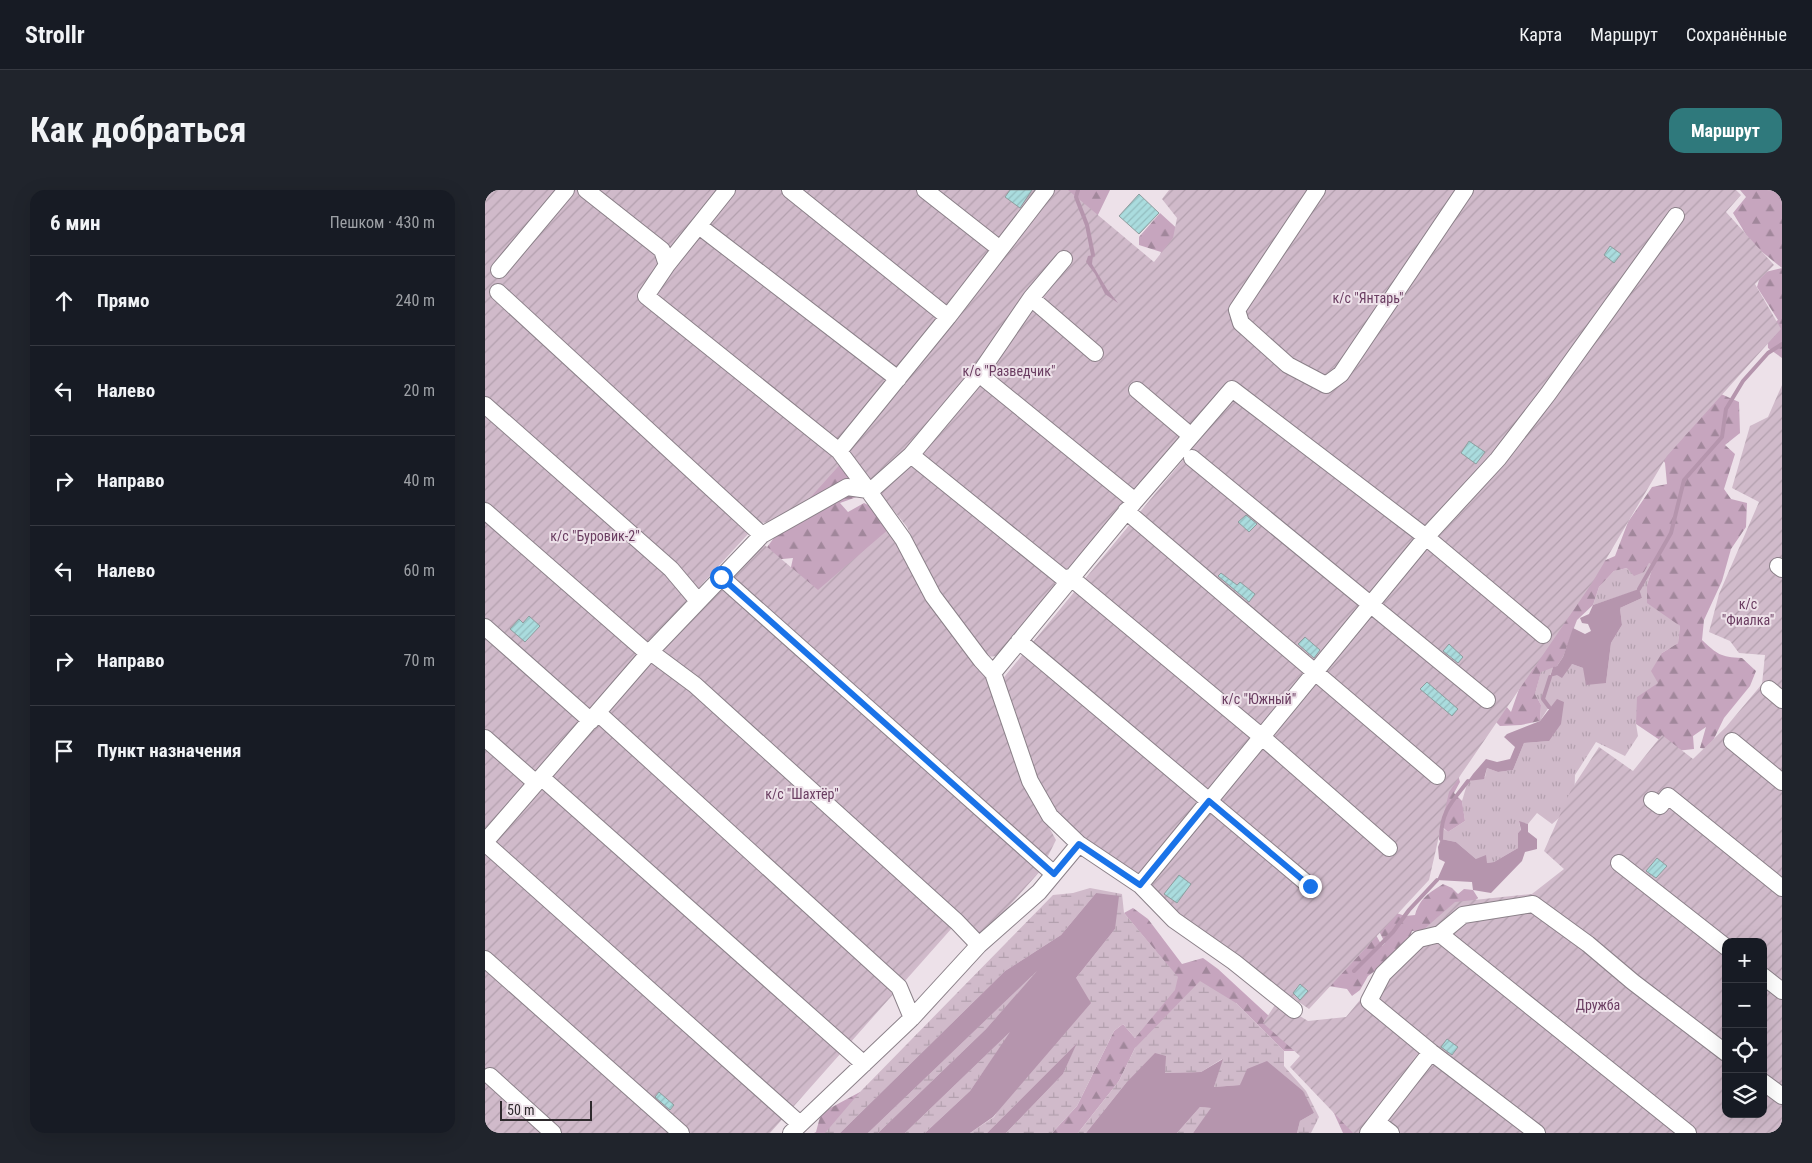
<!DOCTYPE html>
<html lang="ru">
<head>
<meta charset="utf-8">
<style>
  :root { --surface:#171b24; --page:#20242c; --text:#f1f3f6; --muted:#9ea1a6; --line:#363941; --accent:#2f797c }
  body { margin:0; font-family:"Roboto Condensed",sans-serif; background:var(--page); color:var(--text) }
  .controls { position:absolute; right:15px; bottom:15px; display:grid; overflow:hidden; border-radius:10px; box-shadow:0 5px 20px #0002 }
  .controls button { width:45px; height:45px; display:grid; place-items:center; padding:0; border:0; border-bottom:1px solid var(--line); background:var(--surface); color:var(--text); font:25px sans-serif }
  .scale { position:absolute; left:15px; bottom:12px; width:92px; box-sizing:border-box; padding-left:5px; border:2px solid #2e2a2d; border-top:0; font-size:14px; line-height:18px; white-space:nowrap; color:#2e2a2d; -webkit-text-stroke:4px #ede1e9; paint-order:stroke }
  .stop { position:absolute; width:15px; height:15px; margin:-11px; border:4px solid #1a73e8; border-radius:50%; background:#fff }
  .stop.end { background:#1a73e8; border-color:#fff; box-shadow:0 1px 5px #0008 }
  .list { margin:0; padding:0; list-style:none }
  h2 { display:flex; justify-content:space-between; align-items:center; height:65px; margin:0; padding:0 20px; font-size:21px }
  h2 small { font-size:16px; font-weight:400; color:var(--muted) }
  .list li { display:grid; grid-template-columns:32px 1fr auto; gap:15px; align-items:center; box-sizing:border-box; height:90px; padding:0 20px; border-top:1px solid var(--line) }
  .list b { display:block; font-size:19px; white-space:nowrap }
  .list em { font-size:16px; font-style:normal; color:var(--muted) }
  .icon { flex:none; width:28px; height:28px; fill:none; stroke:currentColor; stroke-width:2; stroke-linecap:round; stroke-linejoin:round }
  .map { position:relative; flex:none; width:1297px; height:943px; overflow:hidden; border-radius:15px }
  header { display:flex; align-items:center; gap:30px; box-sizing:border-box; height:70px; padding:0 25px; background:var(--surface); border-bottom:1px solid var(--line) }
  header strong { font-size:24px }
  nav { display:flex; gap:28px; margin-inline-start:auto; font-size:18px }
  .intro { display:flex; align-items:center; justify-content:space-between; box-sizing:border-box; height:120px; padding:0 30px }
  h1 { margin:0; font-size:35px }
  .button { padding:12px 22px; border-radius:15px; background:var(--accent); color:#fff; font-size:18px; font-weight:700 }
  main { display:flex; gap:30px; padding:0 30px }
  aside { flex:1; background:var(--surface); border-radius:15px; box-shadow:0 5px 20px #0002 }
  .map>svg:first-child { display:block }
</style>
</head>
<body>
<header>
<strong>Strollr</strong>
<nav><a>Карта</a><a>Маршрут</a><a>Сохранённые</a></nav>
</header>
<div class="intro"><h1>Как добраться</h1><a class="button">Маршрут</a></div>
<main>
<aside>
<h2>6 мин<small>Пешком · 430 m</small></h2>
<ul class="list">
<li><svg class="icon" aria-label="ahead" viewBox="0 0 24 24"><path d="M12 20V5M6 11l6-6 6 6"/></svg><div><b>Прямо</b></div><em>240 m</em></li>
<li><svg class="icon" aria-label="left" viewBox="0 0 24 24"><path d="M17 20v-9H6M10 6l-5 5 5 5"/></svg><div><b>Налево</b></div><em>20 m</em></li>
<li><svg class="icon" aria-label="right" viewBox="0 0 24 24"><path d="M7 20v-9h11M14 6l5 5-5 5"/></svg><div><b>Направо</b></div><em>40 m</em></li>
<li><svg class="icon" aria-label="left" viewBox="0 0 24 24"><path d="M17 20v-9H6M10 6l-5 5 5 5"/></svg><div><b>Налево</b></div><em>60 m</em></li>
<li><svg class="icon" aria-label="right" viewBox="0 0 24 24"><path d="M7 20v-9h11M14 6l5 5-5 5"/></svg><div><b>Направо</b></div><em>70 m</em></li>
<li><svg class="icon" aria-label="arrive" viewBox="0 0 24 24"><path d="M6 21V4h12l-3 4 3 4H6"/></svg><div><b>Пункт назначения</b></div></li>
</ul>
</aside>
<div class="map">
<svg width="1297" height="943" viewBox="0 0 1297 943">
  <defs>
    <pattern id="grass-tufts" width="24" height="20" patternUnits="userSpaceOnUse" patternTransform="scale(1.25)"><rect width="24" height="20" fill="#d0baca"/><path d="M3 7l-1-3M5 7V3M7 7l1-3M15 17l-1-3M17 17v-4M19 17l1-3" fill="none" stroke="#b3a0ae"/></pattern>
    <pattern id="forest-firs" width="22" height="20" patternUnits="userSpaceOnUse" patternTransform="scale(1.25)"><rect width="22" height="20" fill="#c6a5be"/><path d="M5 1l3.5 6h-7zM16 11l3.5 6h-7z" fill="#a1879b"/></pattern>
    <pattern id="wetland-marsh" width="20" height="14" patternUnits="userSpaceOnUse" patternTransform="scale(1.25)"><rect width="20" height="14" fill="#d0baca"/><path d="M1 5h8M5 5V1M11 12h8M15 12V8" fill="none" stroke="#b3a0ae"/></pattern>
    <pattern id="garden-furrows" width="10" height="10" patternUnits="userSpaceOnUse" patternTransform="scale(1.25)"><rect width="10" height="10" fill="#d0baca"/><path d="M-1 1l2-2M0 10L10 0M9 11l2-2" fill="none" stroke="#b3a0ae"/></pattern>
    <pattern id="building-hatch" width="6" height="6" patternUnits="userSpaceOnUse" patternTransform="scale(1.25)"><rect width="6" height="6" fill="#aadcde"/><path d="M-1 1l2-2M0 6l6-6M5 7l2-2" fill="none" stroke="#93bdbf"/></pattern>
  </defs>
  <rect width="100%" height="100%" fill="#ede1e9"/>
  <!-- grass -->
  <path fill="url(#grass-tufts)" d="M1164,373L1168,375L1162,395L1186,428L1195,436L1193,453L1177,463L1174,493L1151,534L1153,546L1140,566L1111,552L1090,585L1089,615L1067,634L1052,623L1043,634L1034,632L1036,641L1033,643V658L1009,672L1002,673L991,669L971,652L956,649V637L963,642L980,631L977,611L983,591L1000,587L1002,578L1013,582L1028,580L1039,553L1064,551V517L1055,531L1056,515L1050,504L1056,481L1068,477L1065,486L1087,474L1098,478L1121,493L1126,453L1137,435L1135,418L1157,408L1153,400L1108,415L1114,397L1129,381Z"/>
  <!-- forest -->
  <path fill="url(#forest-firs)" d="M568,0H625L610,31L411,293L355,313L363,322L379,313L391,319L402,331L400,355L342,404L303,391L308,368L287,370L280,360L308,322Z
    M1255,0H1297V168L1283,158L1282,137L1293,130L1272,97L1276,83L1297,78L1266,53L1248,23L1261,7Z
    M675,23L709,54L671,79L676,62L654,55V47Z
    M1236,204L1254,212L1255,243L1240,255L1250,264L1239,299L1246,309L1262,313L1261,337L1246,359L1237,391L1219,430L1217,450C1232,464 1235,467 1257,468L1271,481L1265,496L1239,528L1224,559L1215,558L1221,537L1208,546L1209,559L1191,561L1151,534L1152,507L1173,493L1166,481L1177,463L1193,453L1195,436L1162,413V395L1168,376L1164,373L1159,382L1149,386L1142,378L1129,381L1114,397L1108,415L1092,430L1078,467L1072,476L1056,482L1050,504L1056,515L1055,531L1036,535L1015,536L1003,524L1021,516L1026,522L1046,465L1114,373L1130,366L1143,332L1167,297L1182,294L1180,273L1165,250Z
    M972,582L975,592L969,603L977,611L980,631L963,642L951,631Z
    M958,694L967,698L973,704L979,699L988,700L993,708L954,740L927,741L921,758L883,786L875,800L867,806L862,799L843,796L891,745L897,756L900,753L895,743L887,739L909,722L920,726L930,725C935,708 944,703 958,694Z
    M648,718L663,729L697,774L718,768L733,779L810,850L811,861H799L751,813L650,858L634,891L593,943H567L592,916L629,841L638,834L650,848L692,787L639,723Z
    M375,902L377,913L347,943H329L331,942L336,923Z
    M847,919L875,943H858Z"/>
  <!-- wetland -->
  <path fill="url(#wetland-marsh)" d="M605,698L637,704L639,723L693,787L690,800L650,848L638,834L629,841L592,916L567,943H521L578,884L591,854L502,943H485L509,927L591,788L630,739L611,703L576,745L520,781L355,943H340L375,902L568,705L588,703Z
    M558,775L501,839L393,943H383Z
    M715,791L751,813L799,861V876L821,901L834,927L826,943H812L815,931L829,923L755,895L729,897L737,869L716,882L680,883L641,893L601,943H593L634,891L650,858Z
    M528,839L485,901L440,943H420Z
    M715,917L727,918L708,943H692Z"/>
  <!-- garden -->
  <path fill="url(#garden-furrows)" fill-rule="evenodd" d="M0,0H583L669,72L688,48L692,28L677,9L684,0H1251L1256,5L1241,22L1289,75L1270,94L1296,139L1182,266L1107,393L964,602L944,690L824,819L690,726L592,645L560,608L516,491L757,198L748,190L513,466L499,467L457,410L422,337L365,266L360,269L324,309L289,332L273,333C180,434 88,536 0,641Z
    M1297,195V943H868L805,877L815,866L778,833L792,812L823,831L861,827L875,810L897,776L970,712L1047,704L1079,679L1059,661L1086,600L1114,557L1148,581L1177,545L1208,569L1241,537L1277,494L1280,465L1254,463L1245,451L1224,442L1234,404L1274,312L1247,298L1265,236L1283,227ZM1241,752H1278V924H1241Z
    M405,338L437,401L502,489L541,595L571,650L556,680L509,733L493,744L475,729L285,943H0V661L239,390L276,352L333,400Z"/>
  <!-- water -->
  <path fill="#b595ad" d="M608,65L607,74L622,99L633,113L620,104L610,84L601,72L603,66Z
    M1154,399L1157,408L1135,418L1137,435L1126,453L1121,493L1101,495L1098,478L1087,474L1077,488L1072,485L1065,487L1068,477L1072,476L1078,467L1088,438L1100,444L1106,441L1103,434L1097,433L1095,428L1104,424L1108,415Z
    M1072,509L1079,512L1076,534L1064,551L1039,553L1028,580L1013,582L1002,578L999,589L983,591L988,584L1001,569L1012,572L1025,569L1030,557L1019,547L1022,544L1055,531Z
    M1034,631L1043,634V642L1052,649V659L1040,662L1037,671L1006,703L988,700L987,692L952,690L960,672L954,669L953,657L956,649L971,652L991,669L1001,665L1002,673L1009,672L1033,658V643L1036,640Z
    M611,703L634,706L630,739L591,788L606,813L508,927L485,943H440L485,901L525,842L420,943H393L501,839L552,781L383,943H355L520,781L576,745Z
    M592,853L578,884L521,943H502Z
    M670,863L681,866L680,883L716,882L738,869L729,897L755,895L762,879L782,871L818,901L829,923L815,931L812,943H708L726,918L715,917L692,943H601L641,893Z"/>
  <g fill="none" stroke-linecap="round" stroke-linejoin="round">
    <!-- stream -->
    <path stroke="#b595ad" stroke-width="4" d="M593,0L591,7L602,35L608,65
      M1154,399L1186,343L1199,290L1237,247L1241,219L1258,191L1283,163L1297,154
      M1064,517L1058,509L1065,487
      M956,649C956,621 967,612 983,591
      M869,781L908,742L924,720L952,690"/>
  </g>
  <!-- building -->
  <path fill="url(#building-hatch)" stroke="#8f9d9e" d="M525,0H547L535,18L520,7Z
    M654,4L674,23L654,44L634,26Z
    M1125,56L1136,64L1129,73L1119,65Z
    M984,251L1000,262L991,274L976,263Z
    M761,325L772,334L764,342L753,332Z
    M736,383L752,395L755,392L770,404L764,412L733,386Z
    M44,426L55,436L40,452L25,439L34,429L38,433Z
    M820,447L835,460L829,468L813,454Z
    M964,454L978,467L973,473L958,461Z
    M942,492L973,519L967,526L935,499Z
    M1172,668L1182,676L1171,688L1161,681Z
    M694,685L706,694L692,713L679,704Z
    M815,794L823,801L815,810L808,803Z
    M962,849L973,857L967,865L956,857Z
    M174,902L189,915L185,920L170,907Z"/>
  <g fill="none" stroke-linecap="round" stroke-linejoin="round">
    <!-- minor casing -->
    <g stroke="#8b8189" stroke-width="18">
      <path id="minor" d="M101,0L177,60L182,75L161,106L354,261
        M305,0L463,127
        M440,0L515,59
        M832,0L752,120L756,133L803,175L841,195L856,184L980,0
        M214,36L413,189
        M182,75L242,0
        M14,80L81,0
        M13,102L277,345
        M546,108L579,69
        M494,184L650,311
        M652,200L705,245
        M0,215L186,379L213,411
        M426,265L582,391
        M707,268L1002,510
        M0,321L158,459L171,466L210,495L472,732L494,755
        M641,321L952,586
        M1293,376L1297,379
        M236,387L569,684
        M585,387L777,547L904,658
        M0,437L106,531
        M1058,445L941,347L1013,269L1063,204L1191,26
        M534,451L825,696
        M508,483L650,311L747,199L941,347L655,695
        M1284,499L1297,510
        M113,523L414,797L427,828
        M0,548L51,593
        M1247,551L1297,592
        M56,587L379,874
        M1167,610L1175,616L1183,606L1297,698
        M0,652L164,463L277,345L362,297L383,300L354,261L463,127L561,0
        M0,653L315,934
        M594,654L565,626L545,591L508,483L496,470L448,406L418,349L383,300L390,297L426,265L494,184L546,108L610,163
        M1134,673L1241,757
        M955,744L978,725L1048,714L1103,754L1148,792L1241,863
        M0,769L196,943
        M1278,786L1297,801
        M946,862L1052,943
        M5,886L68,943
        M1278,892L1297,906
        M893,933L906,943
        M306,943L427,828L494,755L554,702L594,654L655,695L689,730L749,772L809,820
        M883,943L946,862L884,811L898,784L934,749L955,744L1203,943"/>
    </g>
    <!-- minor -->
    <use href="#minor" stroke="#fff" stroke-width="16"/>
  </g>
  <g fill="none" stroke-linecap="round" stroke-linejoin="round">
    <!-- route -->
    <path stroke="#1a73e8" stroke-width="6" d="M236,387L569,684L594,654L655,695L724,611L825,696"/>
  </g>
  <g text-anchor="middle" stroke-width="4" stroke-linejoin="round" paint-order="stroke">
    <!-- park labels -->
    <g font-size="14" fill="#6a3d61" stroke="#ede1e9">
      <text x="883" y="113">к/с "Янтарь"</text>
      <text x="524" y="186">к/с "Разведчик"</text>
      <text x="110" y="351">к/с "Буровик-2"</text>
      <text x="1263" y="419">к/с<tspan x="1263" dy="16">"Фиалка"</tspan></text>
      <text x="774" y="514">к/с "Южный"</text>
      <text x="317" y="609">к/с "Шахтёр"</text>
      <text x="1113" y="820">Дружба</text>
    </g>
  </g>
</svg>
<div class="controls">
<button>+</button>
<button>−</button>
<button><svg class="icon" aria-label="locate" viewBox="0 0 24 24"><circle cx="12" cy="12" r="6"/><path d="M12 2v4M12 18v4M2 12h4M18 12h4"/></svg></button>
<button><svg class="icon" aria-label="layers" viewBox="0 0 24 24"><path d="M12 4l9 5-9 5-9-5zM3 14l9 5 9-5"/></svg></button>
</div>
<div class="scale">50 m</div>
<div class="stop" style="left:236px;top:387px"></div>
<div class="stop end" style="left:825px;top:696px"></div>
</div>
</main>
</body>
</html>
